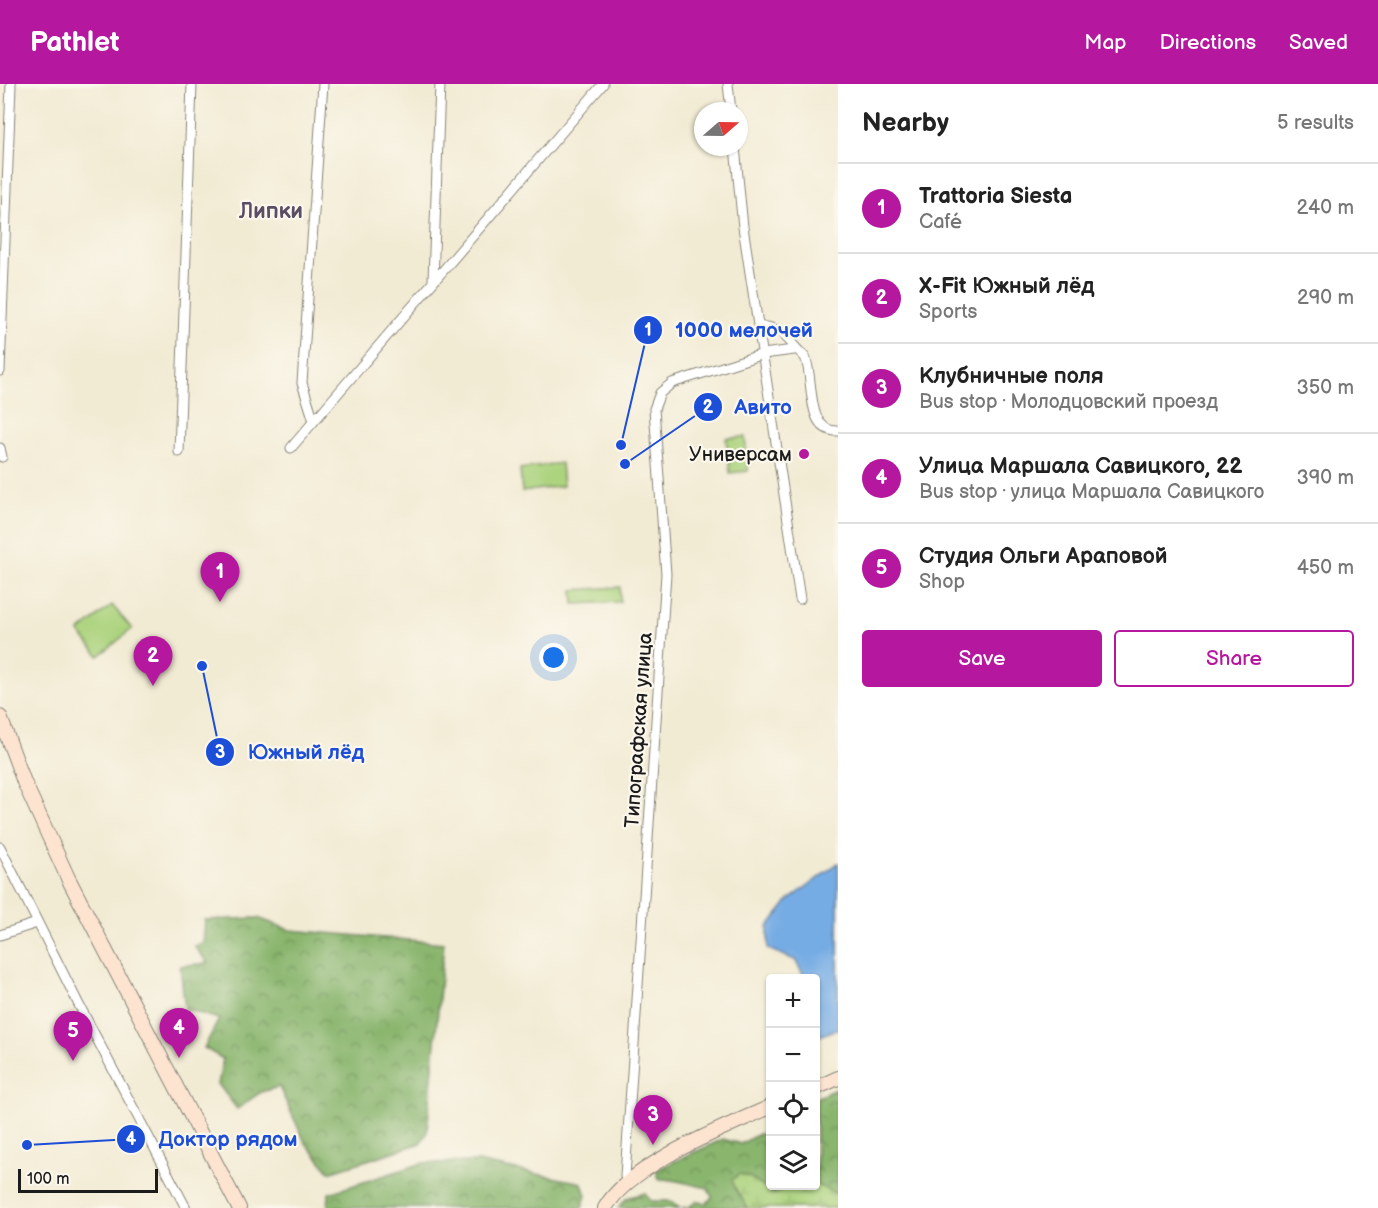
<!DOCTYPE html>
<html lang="en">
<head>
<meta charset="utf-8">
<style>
  :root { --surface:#fff; --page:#f6f6f6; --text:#222; --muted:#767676; --line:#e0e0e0; --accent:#b5179e }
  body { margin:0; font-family:"Balsamiq Sans",sans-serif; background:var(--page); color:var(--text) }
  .controls { position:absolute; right:18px; bottom:18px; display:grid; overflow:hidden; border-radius:6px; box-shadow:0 2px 4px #0004 }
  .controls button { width:54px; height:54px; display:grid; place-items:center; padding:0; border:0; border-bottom:2px solid var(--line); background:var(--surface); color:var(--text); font:30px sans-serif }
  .compass { position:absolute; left:694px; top:18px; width:54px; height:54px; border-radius:50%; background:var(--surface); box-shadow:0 2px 4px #0004; rotate:70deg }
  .scale { position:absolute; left:18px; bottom:15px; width:140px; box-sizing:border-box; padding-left:6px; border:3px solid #1c1c1c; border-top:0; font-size:16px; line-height:21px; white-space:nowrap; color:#1c1c1c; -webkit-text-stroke:4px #fbf7ec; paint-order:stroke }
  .you { position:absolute; left:554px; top:574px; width:21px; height:21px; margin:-15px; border:4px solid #fff; border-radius:50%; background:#1a73e8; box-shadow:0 0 0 9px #1a73e833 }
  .badge { display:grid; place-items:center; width:39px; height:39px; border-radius:50%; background:var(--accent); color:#fff; font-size:20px; font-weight:700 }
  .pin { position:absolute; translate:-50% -50px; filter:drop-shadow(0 2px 3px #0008) }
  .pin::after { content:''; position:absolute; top:32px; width:21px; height:18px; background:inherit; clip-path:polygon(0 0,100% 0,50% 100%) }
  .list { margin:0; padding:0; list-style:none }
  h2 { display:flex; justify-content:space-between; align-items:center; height:78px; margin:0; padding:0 24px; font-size:26px }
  h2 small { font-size:20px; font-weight:400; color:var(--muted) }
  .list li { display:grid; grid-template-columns:39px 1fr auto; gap:18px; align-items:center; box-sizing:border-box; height:90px; padding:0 24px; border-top:2px solid var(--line) }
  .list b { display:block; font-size:22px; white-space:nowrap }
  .list p { margin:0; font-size:20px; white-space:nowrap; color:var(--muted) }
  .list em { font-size:20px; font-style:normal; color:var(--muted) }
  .actions { display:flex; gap:12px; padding:18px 24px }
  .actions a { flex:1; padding:14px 0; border:2px solid var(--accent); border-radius:6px; text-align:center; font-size:21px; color:var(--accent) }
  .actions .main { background:var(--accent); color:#fff }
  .icon { flex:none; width:33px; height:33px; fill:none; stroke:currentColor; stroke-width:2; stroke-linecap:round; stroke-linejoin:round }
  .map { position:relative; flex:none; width:838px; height:1124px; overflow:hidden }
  header { display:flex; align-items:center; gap:36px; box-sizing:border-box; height:84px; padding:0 30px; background:var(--accent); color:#fff }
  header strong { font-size:28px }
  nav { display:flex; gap:33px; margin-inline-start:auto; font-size:21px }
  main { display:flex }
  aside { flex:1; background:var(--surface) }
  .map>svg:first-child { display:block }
</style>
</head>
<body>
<header>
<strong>Pathlet</strong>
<nav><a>Map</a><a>Directions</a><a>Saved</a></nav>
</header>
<main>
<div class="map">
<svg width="838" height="1124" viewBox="0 0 838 1124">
  <defs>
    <pattern id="forest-crowns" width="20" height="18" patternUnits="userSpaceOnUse" patternTransform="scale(1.5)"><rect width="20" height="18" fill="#89b56d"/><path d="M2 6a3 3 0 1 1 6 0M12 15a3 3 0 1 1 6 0" fill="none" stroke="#6f9259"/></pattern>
    <pattern id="wetland-marsh" width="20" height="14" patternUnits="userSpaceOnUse" patternTransform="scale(1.5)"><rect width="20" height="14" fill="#acd37e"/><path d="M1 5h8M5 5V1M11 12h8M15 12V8" fill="none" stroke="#93b56c"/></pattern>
  </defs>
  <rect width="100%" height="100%" fill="#fbf7ec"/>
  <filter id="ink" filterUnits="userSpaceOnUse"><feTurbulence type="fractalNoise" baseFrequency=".0167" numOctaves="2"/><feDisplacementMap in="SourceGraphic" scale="12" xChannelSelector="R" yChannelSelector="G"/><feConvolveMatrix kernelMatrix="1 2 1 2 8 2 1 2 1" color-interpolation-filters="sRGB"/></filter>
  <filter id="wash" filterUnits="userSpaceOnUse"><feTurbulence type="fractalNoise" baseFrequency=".008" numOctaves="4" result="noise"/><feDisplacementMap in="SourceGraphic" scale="24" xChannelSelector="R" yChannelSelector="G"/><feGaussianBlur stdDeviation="1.35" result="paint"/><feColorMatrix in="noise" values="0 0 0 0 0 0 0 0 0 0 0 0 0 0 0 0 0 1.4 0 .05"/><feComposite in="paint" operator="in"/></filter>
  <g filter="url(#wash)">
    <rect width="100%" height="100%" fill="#f2ebd4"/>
    <!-- green -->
    <path fill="#acd37e" stroke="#64784d" stroke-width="1.5" d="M745,353L748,387L730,389L726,354Z
      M561,379L563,402L522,408L520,385Z
      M620,503V518L574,520L573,506Z
      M112,521L132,545L99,572L79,548Z"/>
    <!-- forest -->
    <path fill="url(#forest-crowns)" stroke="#526844" stroke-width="1.5" d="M258,834L290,846L444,859L427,1049L421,1059L330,1088L305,1058L279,1003L261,1008L237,1025L218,1000L223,975L204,964L219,935L185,925L180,882L208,879L194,862L203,859L205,836Z
      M838,1004V1109L823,1106L816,1101V1014Z
      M758,1050H770V1102H790L773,1110L749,1093L743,1112L747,1124H618L627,1114L645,1109L651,1117H671L680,1124L689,1123L697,1117L706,1120L712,1113L708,1104C690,1101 677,1095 659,1095L656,1086L723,1055L741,1060Z
      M477,1078L582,1099L586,1112L582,1124H328L329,1109L423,1079Z"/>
    <!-- wetland -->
    <path fill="url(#wetland-marsh)" stroke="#64784d" stroke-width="1.5" d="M739,1090L749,1093L773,1110C786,1104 800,1097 816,1101C822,1103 830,1108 838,1109V1124H747C743,1113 735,1108 732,1096Z"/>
    <!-- water -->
    <path fill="#76ace4" stroke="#496480" stroke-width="1.5" d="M838,779V945L816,953V894H805L795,876L768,865V843L789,816Z"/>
  </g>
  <g filter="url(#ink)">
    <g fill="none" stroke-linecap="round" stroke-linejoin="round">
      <!-- street casing -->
      <g stroke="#878478" stroke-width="11">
        <path id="street" d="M728,0L731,27
          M735,63L743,143L800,515
          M433,197L440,0
          M759,243C781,240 791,261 805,273C815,294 804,348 838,347
          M0,287L11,0
          M314,337L302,299L323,0
          M0,364L2,373
          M291,364L603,0
          M179,368L192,0
          M0,763L78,919L186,1124
          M0,851L37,839
          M627,1097L625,1092L666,490L654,325L660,309L672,299L763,270L794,266"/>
      </g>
      <!-- secondary casing -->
      <g stroke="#878478" stroke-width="16">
        <path id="secondary" d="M0,633L24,698L68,794L239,1124
          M816,1004L838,994
          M605,1124C630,1080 724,1044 770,1023"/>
      </g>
      <!-- street -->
      <use href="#street" stroke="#fff" stroke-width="9"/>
      <!-- secondary -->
      <use href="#secondary" stroke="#fde4d1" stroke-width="14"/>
    </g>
  </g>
  <!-- markers -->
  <circle fill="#b5179e" stroke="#fbf7ec" stroke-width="2" cx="804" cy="370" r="6"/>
  <g text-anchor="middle" stroke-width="4.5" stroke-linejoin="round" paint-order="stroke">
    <!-- poi labels -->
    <g font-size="20" fill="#1c1c1c" stroke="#fbf7ec" text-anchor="end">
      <text x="792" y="377">Универсам</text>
    </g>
    <!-- street labels -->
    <g font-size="20" fill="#1c1c1c" stroke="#fbf7ec">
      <text transform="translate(638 646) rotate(-86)" y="7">Типографская улица</text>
    </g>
    <!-- quarter labels -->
    <g font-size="22" font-weight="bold" fill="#5b4d63" stroke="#fbf7ec">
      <text x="271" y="134">Липки</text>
    </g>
  </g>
  <!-- callouts -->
  <path fill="none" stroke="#1d4ed8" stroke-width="2" d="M621 361L648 246M625 380L708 323M202 582L220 668M27 1061L131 1055"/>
  <g fill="#1d4ed8" stroke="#fbf7ec" stroke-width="2">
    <circle cx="621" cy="361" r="6"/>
    <circle cx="625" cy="380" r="6"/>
    <circle cx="202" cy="582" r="6"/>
    <circle cx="27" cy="1061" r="6"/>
    <circle cx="648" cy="246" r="15"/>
    <circle cx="708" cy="323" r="15"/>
    <circle cx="220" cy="668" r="15"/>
    <circle cx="131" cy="1055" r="15"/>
  </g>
  <g font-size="18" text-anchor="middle" font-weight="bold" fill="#fff">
    <text x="648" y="252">1</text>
    <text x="708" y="329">2</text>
    <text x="220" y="674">3</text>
    <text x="131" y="1061">4</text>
  </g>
  <g font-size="21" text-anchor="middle" font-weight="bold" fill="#1d4ed8" stroke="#fbf7ec" stroke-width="4.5" stroke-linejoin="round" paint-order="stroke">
    <text x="744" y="253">1000 мелочей</text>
    <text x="763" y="330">Авито</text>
    <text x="306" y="675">Южный лёд</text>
    <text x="228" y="1062">Доктор рядом</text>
  </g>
</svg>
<div class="controls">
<button>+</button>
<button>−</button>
<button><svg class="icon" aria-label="locate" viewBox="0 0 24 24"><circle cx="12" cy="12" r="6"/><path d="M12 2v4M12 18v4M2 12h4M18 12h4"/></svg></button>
<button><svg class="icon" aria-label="layers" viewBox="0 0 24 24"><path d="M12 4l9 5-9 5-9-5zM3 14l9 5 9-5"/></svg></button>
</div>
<svg class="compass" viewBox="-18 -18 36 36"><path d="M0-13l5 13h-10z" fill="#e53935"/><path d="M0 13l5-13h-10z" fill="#767676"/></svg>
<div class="scale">100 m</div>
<div class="you"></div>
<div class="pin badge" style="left:220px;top:518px">1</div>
<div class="pin badge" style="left:153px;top:602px">2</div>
<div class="pin badge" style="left:653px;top:1061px">3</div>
<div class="pin badge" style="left:179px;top:974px">4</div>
<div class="pin badge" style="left:73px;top:977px">5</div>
</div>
<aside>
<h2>Nearby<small>5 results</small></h2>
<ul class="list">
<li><span class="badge">1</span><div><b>Trattoria Siesta</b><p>Café</p></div><em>240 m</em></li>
<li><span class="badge">2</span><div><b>X-Fit Южный лёд</b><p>Sports</p></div><em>290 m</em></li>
<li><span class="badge">3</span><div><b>Клубничные поля</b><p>Bus stop · Молодцовский проезд</p></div><em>350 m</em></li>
<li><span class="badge">4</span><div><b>Улица Маршала Савицкого, 22</b><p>Bus stop · улица Маршала Савицкого</p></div><em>390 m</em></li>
<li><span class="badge">5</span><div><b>Студия Ольги Араповой</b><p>Shop</p></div><em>450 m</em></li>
</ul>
<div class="actions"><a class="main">Save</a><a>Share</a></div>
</aside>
</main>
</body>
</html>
